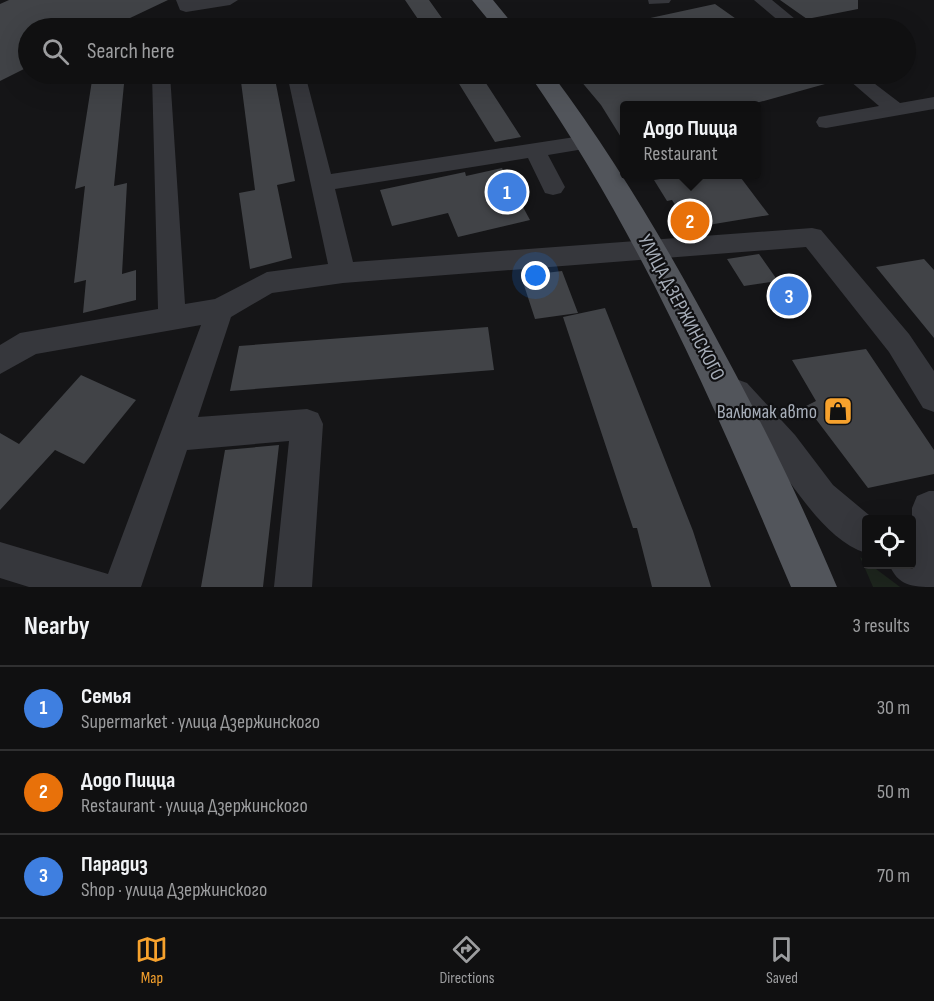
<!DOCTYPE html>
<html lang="en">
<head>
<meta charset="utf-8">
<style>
  :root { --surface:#101011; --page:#19191a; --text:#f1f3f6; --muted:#9c9d9f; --line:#303031; --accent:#f7a22d }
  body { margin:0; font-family:"Sofia Sans Condensed",sans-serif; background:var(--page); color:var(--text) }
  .controls { position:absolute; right:18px; bottom:18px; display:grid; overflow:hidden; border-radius:6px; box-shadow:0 6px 24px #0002 }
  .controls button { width:54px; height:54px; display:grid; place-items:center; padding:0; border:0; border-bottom:2px solid var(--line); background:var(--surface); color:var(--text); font:30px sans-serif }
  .you { position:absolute; left:536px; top:276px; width:21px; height:21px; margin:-15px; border:4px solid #fff; border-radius:50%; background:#1a73e8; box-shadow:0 0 0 9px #1a73e833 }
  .badge { display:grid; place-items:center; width:39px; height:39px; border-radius:50%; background:var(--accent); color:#fff; font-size:20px; font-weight:700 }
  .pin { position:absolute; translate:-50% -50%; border:3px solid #fff; box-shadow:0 2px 6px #0006 }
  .popup { position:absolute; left:620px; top:101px; width:141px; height:78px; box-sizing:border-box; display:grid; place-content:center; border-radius:6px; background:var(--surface); filter:drop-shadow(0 2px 4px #0005); font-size:20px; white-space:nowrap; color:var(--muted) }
  .popup b { font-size:22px; color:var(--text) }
  .popup::after { content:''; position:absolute; left:50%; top:100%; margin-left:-12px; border:12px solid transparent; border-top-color:var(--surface) }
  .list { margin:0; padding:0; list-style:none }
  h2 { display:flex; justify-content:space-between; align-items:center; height:78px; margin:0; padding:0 24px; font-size:26px }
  h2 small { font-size:20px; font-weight:400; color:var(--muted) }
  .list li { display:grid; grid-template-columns:39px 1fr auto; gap:18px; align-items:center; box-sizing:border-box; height:84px; padding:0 24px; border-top:2px solid var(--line) }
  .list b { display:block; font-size:22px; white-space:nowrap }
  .list p { margin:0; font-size:20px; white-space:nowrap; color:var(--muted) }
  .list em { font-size:20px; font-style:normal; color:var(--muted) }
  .icon { flex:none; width:33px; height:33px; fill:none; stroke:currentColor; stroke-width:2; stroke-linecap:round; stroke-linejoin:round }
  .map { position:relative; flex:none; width:934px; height:587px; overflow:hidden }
  .search { position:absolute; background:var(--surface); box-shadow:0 6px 24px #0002; left:18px; right:18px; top:18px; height:66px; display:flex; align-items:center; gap:15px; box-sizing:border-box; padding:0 21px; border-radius:33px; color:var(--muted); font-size:22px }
  .sheet { height:330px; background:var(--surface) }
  nav { display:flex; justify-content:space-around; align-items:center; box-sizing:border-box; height:84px; border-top:2px solid var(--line); background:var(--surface); font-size:16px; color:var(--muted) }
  nav a { display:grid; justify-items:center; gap:3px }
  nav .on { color:var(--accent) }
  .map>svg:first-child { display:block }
</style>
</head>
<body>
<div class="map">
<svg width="934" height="587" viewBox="0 0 934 587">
  <rect width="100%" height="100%" fill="#151517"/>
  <!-- green -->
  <path fill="#1d251d" d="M860,557L900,587H873Z"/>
  <!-- building -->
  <path fill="#414347" d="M9,0H168L109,28H28V67L0,81V4Z
    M405,0H429L449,28H424Z
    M780,0H858V9L807,19Z
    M715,4L749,28H642L641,20Z
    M93,74H125L114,186L127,183L122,274L136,270V300L83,313L86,280L74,283L85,186L75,189Z
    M240,74H274L295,181L277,185L292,258L250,269L239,193L255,190Z
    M453,74H480L521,137L495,142Z
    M575,74H840L843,79L749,105H624V142L601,105Z
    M502,168L530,220L458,237L448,213L392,226L380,190L465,172L466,176Z
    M691,174H738L769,215L690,228L672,200L667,201L654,180Z
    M759,254L778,281L744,286L727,259Z
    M924,259L934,270V338L876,267Z
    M562,271L578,313L535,319L521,276Z
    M605,308L693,531L711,587H652L637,528H633L563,317Z
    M488,327L494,370L230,391L239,346Z
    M866,349L934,450V474L868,488L806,406L816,401L792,360Z
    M81,375L136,400L84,464L55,450L0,510V433L19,444Z
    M279,445L263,587H201L225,450Z"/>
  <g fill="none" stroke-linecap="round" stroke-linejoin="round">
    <!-- minor -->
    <path fill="#36373c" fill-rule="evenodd" d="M176,0H238L230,5L186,12L180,10Z
      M648,0H671L669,3L649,4Z
      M754,0H772L806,28H787Z
      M152,74H170L185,304L215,299L267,272L328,264L287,74H305L331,174L588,135L596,137L599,142L596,147L548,155L565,187L561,193L553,195L545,193L528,158L335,189L353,262L812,228L821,230L909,334L934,371V412L923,408L889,352L806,247L343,283L272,293L231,317L198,417L307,409L318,413L323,424L312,587H274L289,441L187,450L141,587H29L0,578V542L108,574L201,325L36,354L0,374V345L20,333L158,309Z
      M842,74H862L900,103L934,97V109L826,128L819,127L816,122L819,117L879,106Z
      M736,379L747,383L795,435L833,485L875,520H866V553C825,540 796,488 770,456C756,438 740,421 725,403L721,393L725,383Z
      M929,491H934V587C912,587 898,586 889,564H912V508L917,496Z"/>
    <!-- major -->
    <path fill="#52555b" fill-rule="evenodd" d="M472,0H493L516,28H495Z
      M529,74H552C617,161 671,253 722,349C764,426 803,506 837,587H791C716,409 640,234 529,74Z"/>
  </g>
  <!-- icons -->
  <defs>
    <g id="shop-square" transform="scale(1.5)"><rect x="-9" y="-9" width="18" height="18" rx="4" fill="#f7a22d" stroke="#101012"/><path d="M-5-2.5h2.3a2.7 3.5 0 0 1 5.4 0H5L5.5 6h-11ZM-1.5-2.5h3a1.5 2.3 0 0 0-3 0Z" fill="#111"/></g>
  </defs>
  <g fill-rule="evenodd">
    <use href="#shop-square" x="838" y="411"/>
  </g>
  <g text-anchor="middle" stroke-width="4.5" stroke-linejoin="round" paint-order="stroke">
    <!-- street labels -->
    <g font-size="20" fill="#a6adb8" stroke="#101012">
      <text transform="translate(682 307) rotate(62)" y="7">УЛИЦА ДЗЕРЖИНСКОГО</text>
    </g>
    <!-- poi labels -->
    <g font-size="20" fill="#a6adb8" stroke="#101012" text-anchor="end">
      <text x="817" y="418">Валюмак авто</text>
    </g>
  </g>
</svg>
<div class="controls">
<button><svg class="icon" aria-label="locate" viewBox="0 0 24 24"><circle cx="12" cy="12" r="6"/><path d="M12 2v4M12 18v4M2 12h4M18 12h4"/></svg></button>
</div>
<div class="you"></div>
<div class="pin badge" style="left:507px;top:192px;background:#3f7fe0">1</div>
<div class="pin badge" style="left:690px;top:221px;background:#e8710a">2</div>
<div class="popup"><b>Додо Пицца</b>Restaurant</div>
<div class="pin badge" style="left:789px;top:296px;background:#3f7fe0">3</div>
<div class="search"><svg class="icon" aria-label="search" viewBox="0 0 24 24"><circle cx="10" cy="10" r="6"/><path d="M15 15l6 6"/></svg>Search here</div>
</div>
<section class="sheet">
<h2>Nearby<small>3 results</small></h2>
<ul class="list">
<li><span class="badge" style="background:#3f7fe0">1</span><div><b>Семья</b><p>Supermarket · улица Дзержинского</p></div><em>30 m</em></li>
<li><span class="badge" style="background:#e8710a">2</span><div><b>Додо Пицца</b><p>Restaurant · улица Дзержинского</p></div><em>50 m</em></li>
<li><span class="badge" style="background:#3f7fe0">3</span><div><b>Парадиз</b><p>Shop · улица Дзержинского</p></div><em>70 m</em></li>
</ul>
</section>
<nav>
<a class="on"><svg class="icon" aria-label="map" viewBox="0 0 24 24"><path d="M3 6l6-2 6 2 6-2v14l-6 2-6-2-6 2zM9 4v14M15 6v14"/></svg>Map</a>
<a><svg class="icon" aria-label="directions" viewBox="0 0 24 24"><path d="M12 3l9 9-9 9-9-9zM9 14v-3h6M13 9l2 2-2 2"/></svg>Directions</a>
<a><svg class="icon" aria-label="saved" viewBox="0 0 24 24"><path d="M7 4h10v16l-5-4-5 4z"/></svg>Saved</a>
</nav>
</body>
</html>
